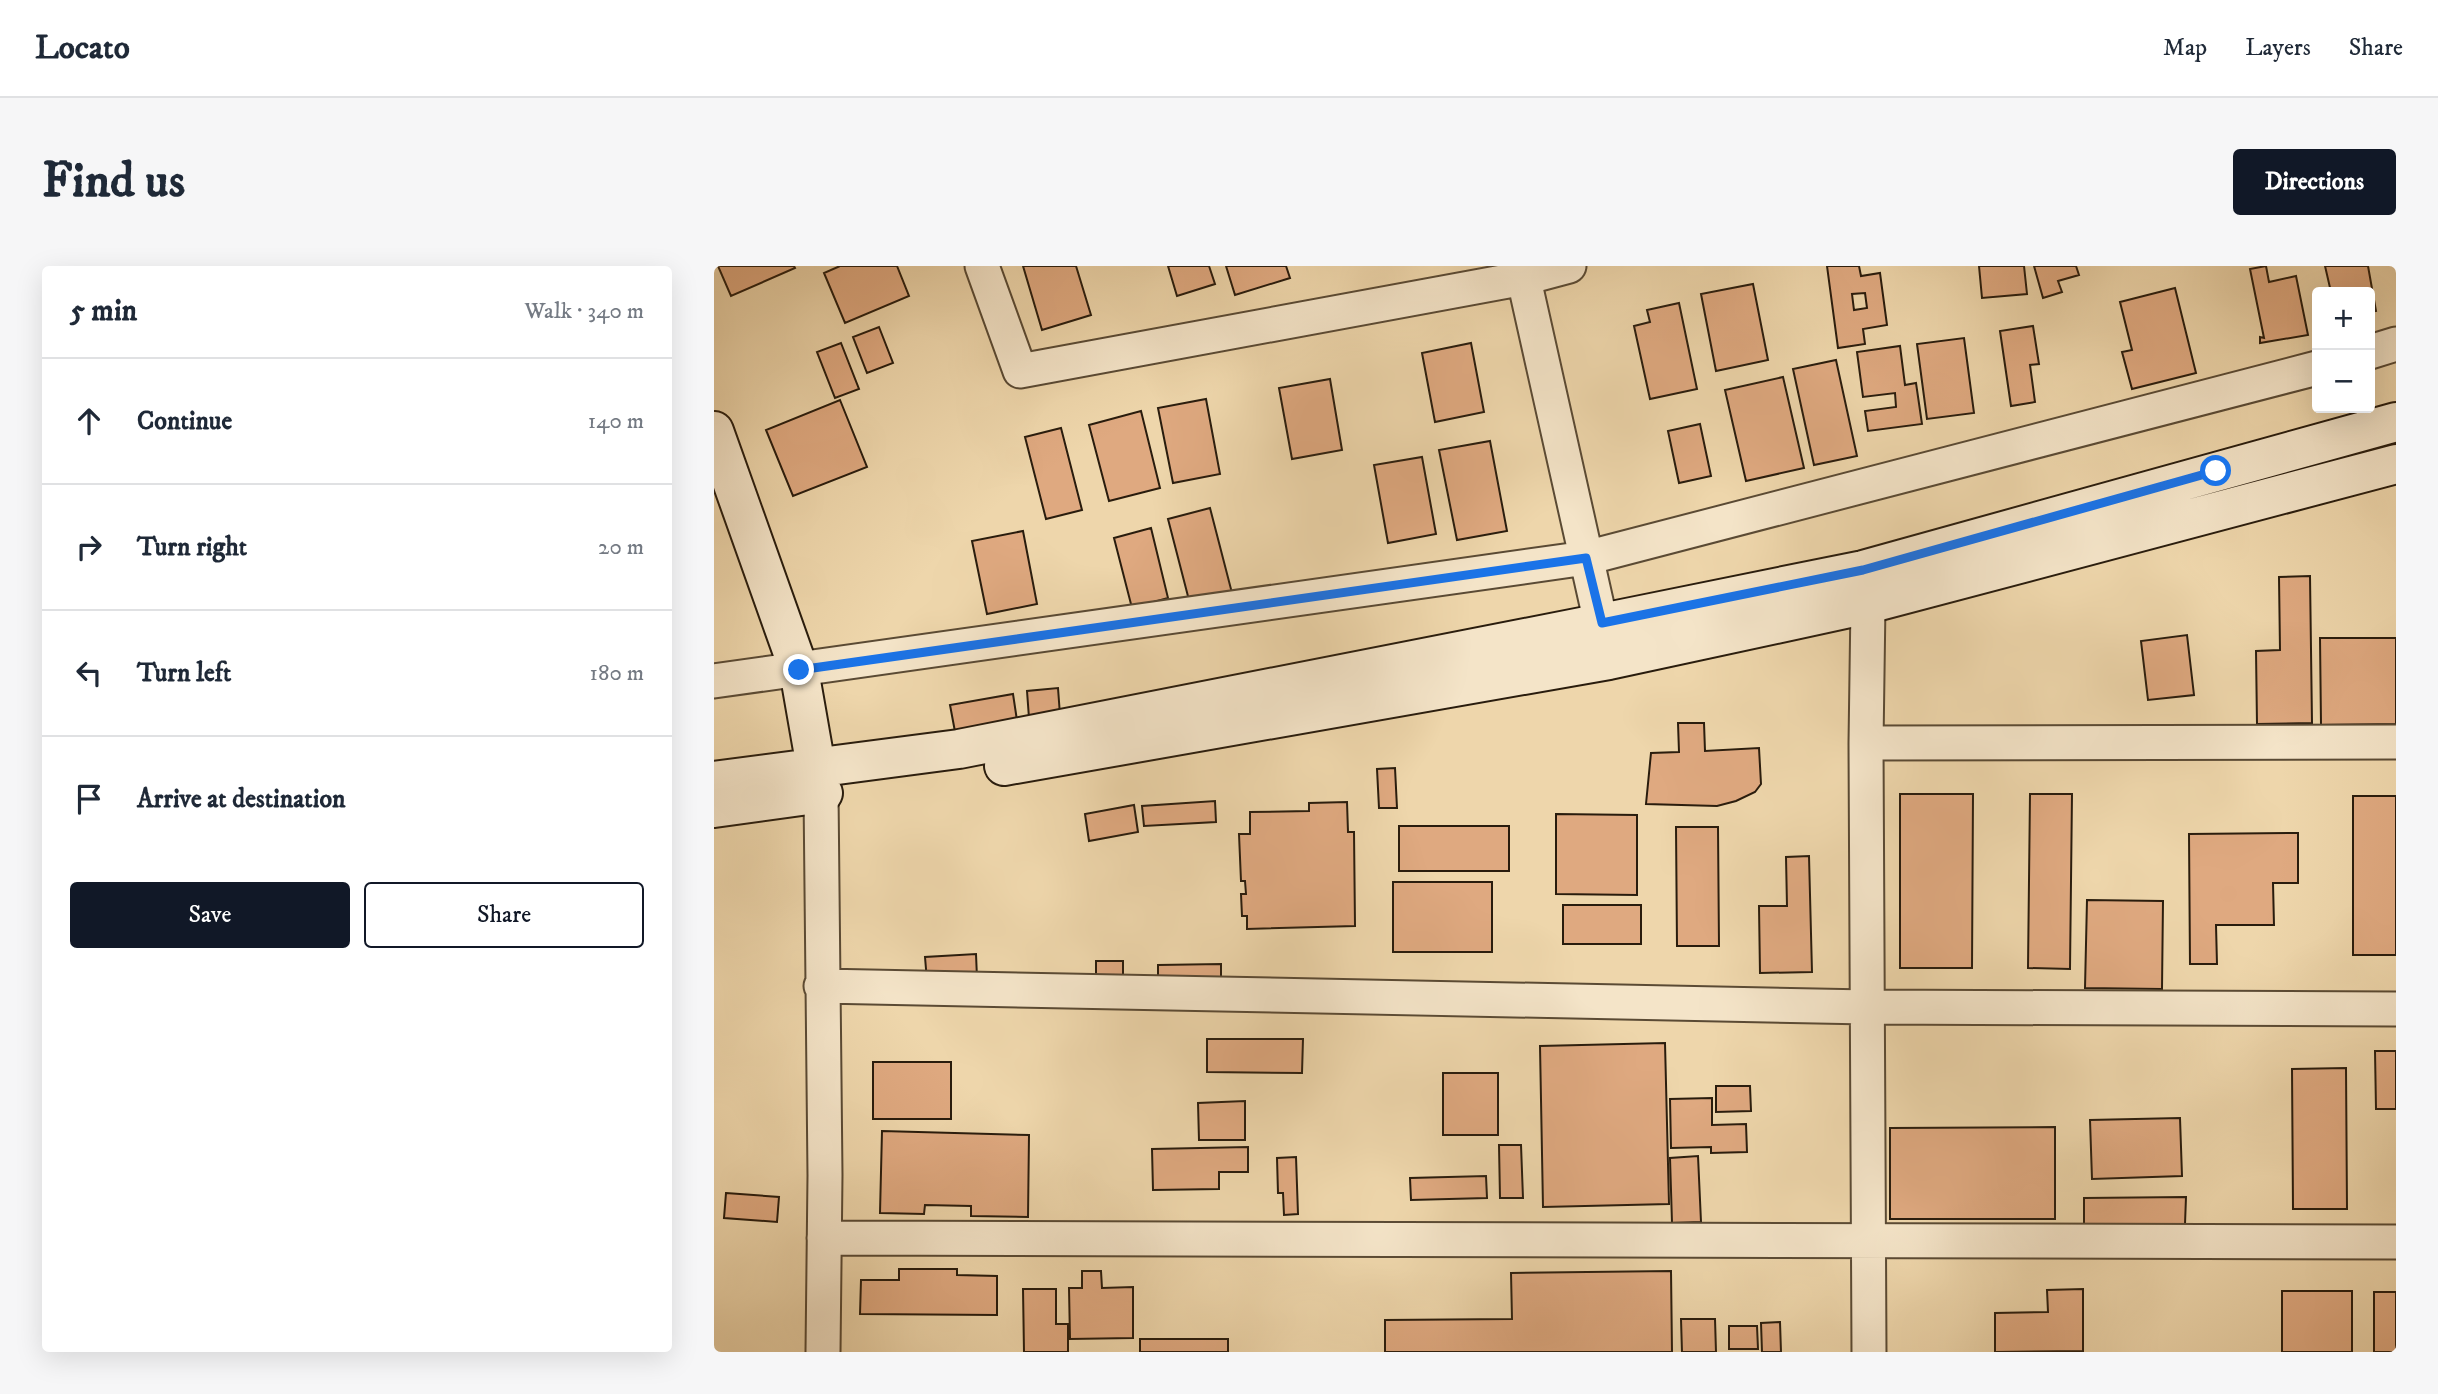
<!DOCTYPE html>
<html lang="en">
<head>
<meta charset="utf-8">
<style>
  :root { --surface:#fff; --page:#f6f6f7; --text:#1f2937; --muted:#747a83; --line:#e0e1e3; --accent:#111827 }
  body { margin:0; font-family:"IM FELL DW Pica",serif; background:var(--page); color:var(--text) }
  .controls { position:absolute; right:21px; top:21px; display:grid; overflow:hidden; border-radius:7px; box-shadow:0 7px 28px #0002 }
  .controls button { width:63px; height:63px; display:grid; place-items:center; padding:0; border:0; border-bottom:2px solid var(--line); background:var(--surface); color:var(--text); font:35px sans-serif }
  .stop { position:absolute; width:21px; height:21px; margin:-16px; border:5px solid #1a73e8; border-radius:50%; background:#fff }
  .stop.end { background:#1a73e8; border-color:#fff; box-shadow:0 2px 7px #0008 }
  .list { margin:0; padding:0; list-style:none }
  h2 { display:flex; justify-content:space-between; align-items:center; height:91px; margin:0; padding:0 28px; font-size:30px }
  h2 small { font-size:23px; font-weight:400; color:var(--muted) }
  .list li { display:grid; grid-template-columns:46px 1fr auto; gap:21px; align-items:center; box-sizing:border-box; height:126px; padding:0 28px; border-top:2px solid var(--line) }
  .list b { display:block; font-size:26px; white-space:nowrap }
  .list em { font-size:23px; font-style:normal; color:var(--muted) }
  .actions { display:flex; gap:14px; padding:21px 28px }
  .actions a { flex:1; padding:16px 0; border:2px solid var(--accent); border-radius:7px; text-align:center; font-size:24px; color:var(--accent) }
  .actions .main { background:var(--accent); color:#fff }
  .icon { flex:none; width:38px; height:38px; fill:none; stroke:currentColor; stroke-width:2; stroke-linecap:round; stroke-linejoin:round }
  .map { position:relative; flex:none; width:1682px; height:1086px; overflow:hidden; border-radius:7px }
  header { display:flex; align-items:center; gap:42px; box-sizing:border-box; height:98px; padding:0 35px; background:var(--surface); border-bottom:2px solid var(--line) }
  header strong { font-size:33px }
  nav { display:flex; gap:38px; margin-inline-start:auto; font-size:24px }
  .intro { display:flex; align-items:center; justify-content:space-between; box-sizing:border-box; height:168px; padding:0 42px }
  h1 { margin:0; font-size:49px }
  .button { padding:18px 32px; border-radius:7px; background:var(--accent); color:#fff; font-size:24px; font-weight:700 }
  main { display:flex; gap:42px; padding:0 42px }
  aside { flex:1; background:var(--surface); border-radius:7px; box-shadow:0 7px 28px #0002 }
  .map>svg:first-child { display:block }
</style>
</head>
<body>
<header>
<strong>Locato</strong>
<nav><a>Map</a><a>Layers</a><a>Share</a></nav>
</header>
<div class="intro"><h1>Find us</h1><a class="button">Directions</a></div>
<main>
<aside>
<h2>5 min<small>Walk · 340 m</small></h2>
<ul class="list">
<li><svg class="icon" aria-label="ahead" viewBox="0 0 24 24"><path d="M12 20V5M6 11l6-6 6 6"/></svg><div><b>Continue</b></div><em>140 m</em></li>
<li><svg class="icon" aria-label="right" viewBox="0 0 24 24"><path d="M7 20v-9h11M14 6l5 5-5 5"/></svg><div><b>Turn right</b></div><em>20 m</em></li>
<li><svg class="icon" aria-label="left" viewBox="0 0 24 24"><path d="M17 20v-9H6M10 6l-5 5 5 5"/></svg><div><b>Turn left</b></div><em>180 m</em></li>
<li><svg class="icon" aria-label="arrive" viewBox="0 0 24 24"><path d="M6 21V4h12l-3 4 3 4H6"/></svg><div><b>Arrive at destination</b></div></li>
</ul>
<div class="actions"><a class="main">Save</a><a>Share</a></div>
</aside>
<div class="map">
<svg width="1682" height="1086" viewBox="0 0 1682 1086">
  <rect width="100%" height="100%" fill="#eed6ab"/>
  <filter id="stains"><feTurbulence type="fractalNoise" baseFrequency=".00286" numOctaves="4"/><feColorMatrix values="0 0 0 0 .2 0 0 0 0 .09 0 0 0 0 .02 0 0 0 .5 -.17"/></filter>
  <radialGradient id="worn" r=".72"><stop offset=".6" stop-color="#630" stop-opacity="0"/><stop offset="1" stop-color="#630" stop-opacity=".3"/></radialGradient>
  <!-- building -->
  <path fill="#dfa980" stroke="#291c0d" stroke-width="2" fill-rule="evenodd" d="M4,0H80L81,2L17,30Z
    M126,0H183L195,30L131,57L110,7Z
    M309,0H362L377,49L328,64Z
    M454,0H495L501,18L463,30Z
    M512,0H572L576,12L521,29Z
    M1113,0H1145L1147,10L1166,7L1173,59L1149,63L1151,78L1124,82ZM1151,27L1153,42L1140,44L1138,28Z
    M1265,0H1310L1313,28L1268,32Z
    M1320,0H1362L1365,9L1344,15L1348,26L1329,32Z
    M1552,0L1555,16L1582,10L1594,69L1546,77V71L1550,72L1536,3Z
    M1611,0H1654L1662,45L1656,46V26H1617Z
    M1039,18L1054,94L1002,105L987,28Z
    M1461,22L1482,107L1418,123L1408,86L1418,84L1406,36Z
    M965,37L983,123L936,133L920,60L936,56L933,44Z
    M1319,60L1325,98L1316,99L1321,136L1297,140L1286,65Z
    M165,61L179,97L153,107L139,71Z
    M1250,72L1260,147L1213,153L1203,78Z
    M127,77L145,123L121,132L103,86Z
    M757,77L770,146L721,156L708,87Z
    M1186,80L1191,119L1202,117L1208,158L1154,165L1151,145L1182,141L1181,127L1149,131L1143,86Z
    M1122,94L1143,190L1100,199L1079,103Z
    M1069,111L1090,202L1032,215L1011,124Z
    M616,113L628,184L578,193L565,122Z
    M492,133L506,208L459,217L444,142Z
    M126,134L153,201L79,230L52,164Z
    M427,145L446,222L395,235L375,159Z
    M986,158L997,210L965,217L954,165Z
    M347,162L368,244L332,253L311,171Z
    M776,175L793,265L743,274L725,184Z
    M708,191L722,268L674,277L660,199Z
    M496,242L518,327L476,338L454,253Z
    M437,262L454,332L418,342L400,272Z
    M309,265L323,338L273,348L258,275Z
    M1596,310L1598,457L1543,458L1542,385L1566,384L1565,311Z
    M1473,369L1480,429L1434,434L1427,375Z
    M1606,372H1682V458L1607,459Z
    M344,422L346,449L315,452L313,425Z
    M299,428L304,461L242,471L236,439Z
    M964,457H990L991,485L1045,482L1047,518L1041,526L1022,535L1003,540L932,538L937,487L965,486Z
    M681,502L683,542H665L663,503Z
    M1186,528H1259L1258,702H1186Z
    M1316,528H1358L1356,703L1314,702Z
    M1639,530H1682V689H1639Z
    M501,535L502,556L430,560L428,540Z
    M633,536L634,566H640L641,660L533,663V650H528L527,628H532L531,615H527L525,568H536V546L595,545V537Z
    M420,539L424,566L375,575L371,548Z
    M842,548L923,549V629L842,628Z
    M685,560H795V605H685Z
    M962,561H1004L1005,680H963Z
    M1584,567V617H1559L1560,659H1502L1503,698H1476L1475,568Z
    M1095,590L1098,706L1046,707L1045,640H1073L1072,591Z
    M679,616H778V686H679Z
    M1373,634L1449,635L1448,723L1371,722Z
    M849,639H927V678H849Z
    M262,688L263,712L213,715L211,691Z
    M382,695H409V721H382Z
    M507,698V724L444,725V699Z
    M493,773H589L588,807L493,806Z
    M951,777L955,938L829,941L826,780Z
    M1661,785H1682V843H1662Z
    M159,796H237V853H159Z
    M1632,802L1633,943H1579L1578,803Z
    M729,807H784V869H729Z
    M1002,820H1036L1037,845L1002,846Z
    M998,832V859L1032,858L1033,886L997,887V881L957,882L956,833Z
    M531,835V874H485L484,837Z
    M1466,852L1468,910L1378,913L1376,854Z
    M1341,861V953H1176V862Z
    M168,865L315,869L314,951L257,950V940L211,939L210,948L166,947Z
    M785,879H807L809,932H786Z
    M534,881V906H505V923L439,924L438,883Z
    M984,890L987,956L958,957L956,892Z
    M582,891L584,948L570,949L569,927H564L563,892Z
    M772,910L773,932L697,934L696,912Z
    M12,927L65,931L63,956L10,952Z
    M1472,931L1471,958H1370V932Z
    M185,1003H243V1009L283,1010V1049L146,1048L147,1014H185Z
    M368,1005H387L388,1022L419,1021V1072L356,1073L355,1022H368Z
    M957,1005L958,1086H671V1054L798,1053L797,1007Z
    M309,1023H342V1058H354V1086H310Z
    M1369,1023V1085L1281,1086V1047L1334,1046L1333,1024Z
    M1568,1025H1638V1086H1568Z
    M1660,1026H1682V1086H1660Z
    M967,1053H1001L1002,1086H968Z
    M1066,1056L1067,1086H1048L1047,1057Z
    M1015,1060H1043L1044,1083H1015Z
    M426,1073H514V1086H426Z"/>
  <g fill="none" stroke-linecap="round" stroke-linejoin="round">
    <!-- street casing -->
    <g stroke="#5a4a34" stroke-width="37">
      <path id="street" d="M268,0L306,105L810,12L855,0
        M807,0L893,384
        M1656,86L1682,78
        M1154,338L1152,477L1155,1086
        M0,415L872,292L1603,102
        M1152,477L1682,476
        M107,527L111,909L109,1086
        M107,720L1154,741L1682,743
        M110,972L1682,976"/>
    </g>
    <!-- secondary casing -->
    <g stroke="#291c0d" stroke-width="42">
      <path id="secondary" d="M0,165L85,404L106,524
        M290,500L895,394L1154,338L1682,198
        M0,515L245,483L888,357L1149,304L1682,156
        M0,542L109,527"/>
    </g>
    <!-- street -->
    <use href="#street" stroke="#f4e4c8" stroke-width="33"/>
    <!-- secondary -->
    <use href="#secondary" stroke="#f4e4c8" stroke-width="38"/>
  </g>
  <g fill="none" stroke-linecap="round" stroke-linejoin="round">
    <!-- route -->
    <path stroke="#1a73e8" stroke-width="9" d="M85,404L872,292L888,357L1149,304L1502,205"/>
  </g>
  <rect width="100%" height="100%" filter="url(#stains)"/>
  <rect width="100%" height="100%" fill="url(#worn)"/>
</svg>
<div class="controls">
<button>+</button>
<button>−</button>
</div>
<div class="stop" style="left:1502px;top:205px"></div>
<div class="stop end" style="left:85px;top:404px"></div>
</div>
</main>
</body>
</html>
